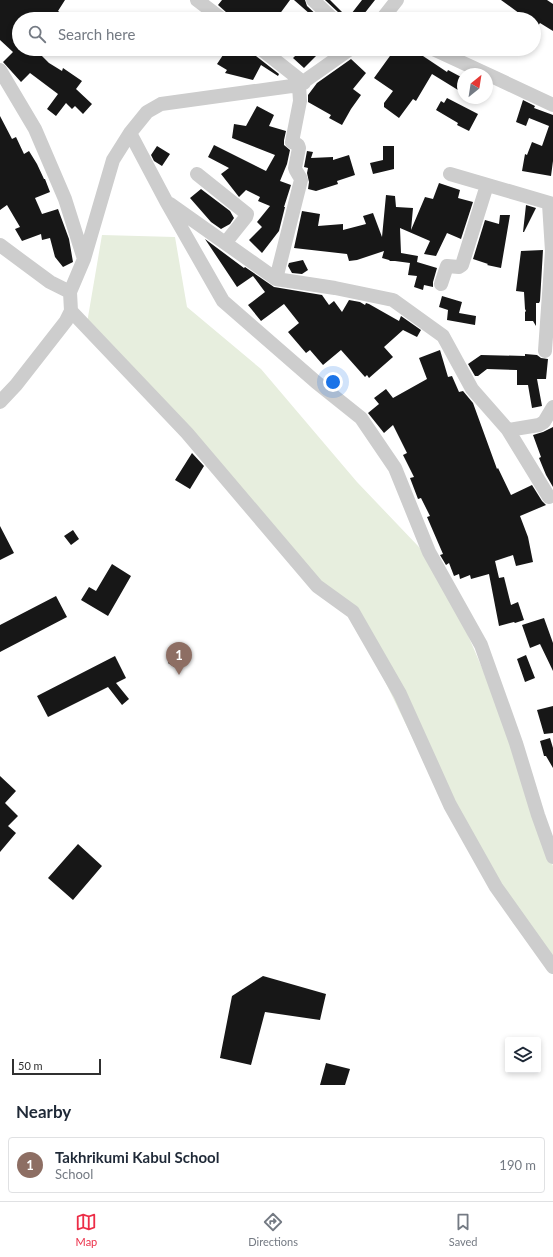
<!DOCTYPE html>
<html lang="en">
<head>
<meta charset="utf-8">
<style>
  :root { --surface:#fff; --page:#f2f2f3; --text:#1f2937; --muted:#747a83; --line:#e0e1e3; --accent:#ec2d47 }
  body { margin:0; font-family:Lato,sans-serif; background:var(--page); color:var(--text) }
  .controls { position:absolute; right:12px; bottom:12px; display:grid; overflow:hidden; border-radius:4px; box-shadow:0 2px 6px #0003 }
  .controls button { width:36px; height:36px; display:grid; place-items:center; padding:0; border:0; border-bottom:1px solid var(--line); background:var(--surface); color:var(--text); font:20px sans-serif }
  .compass { position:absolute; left:457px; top:68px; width:36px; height:36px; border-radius:50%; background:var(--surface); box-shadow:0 2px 6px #0003; rotate:30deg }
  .scale { position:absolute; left:12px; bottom:10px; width:89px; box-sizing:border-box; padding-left:4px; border:2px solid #303030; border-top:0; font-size:11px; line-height:14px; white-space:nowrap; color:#303030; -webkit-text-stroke:3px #fff; paint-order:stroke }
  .you { position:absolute; left:333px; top:382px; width:14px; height:14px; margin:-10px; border:3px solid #fff; border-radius:50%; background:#1a73e8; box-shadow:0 0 0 6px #1a73e833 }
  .badge { display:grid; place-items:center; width:26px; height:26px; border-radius:50%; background:var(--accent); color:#fff; font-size:13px; font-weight:700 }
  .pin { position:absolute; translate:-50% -33px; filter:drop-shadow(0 1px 2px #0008) }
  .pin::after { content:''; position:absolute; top:21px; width:14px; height:12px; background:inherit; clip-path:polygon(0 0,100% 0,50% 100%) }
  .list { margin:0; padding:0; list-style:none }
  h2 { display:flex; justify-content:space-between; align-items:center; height:52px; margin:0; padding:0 16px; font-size:17px }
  h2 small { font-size:13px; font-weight:400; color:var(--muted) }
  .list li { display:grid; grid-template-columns:26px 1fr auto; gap:12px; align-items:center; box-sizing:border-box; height:56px; margin:0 8px 8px; padding:0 8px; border:1px solid var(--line); border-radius:4px }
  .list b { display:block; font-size:15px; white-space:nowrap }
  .list p { margin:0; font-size:13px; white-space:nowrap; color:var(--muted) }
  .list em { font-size:13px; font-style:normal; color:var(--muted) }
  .icon { flex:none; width:22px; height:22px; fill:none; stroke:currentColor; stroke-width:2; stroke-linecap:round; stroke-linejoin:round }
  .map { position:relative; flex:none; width:553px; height:1085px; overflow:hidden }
  .search { position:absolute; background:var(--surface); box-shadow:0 2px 6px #0003; left:12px; right:12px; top:12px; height:44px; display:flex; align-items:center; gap:10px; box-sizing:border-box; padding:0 14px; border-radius:22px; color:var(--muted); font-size:15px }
  .sheet { height:116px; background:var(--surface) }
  nav { display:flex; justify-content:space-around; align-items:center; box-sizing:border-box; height:56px; border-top:1px solid var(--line); background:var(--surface); font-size:11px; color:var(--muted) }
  nav a { display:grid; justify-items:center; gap:2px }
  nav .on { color:var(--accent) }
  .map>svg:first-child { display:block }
</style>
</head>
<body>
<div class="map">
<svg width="553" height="1085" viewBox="0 0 553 1085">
  <rect width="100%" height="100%" fill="#fff"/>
  <!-- green -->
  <path fill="#e7eede" d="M102,235L175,237L187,307L261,369L357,482L439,568L498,705L553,866V970L513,923L430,774L347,603L303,567L87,323Z"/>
  <!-- building -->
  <path fill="#171717" d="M0,0H65L58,11L69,19H19V49H35L49,63L62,71L63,68L82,81L76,89L92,104L83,114L75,106L72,109L66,103L56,116L47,109L58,94L30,73L21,82L3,62L13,52L0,40Z
    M222,0H290L276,19H230L227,13L218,5Z
    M294,0H305L307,6L321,19H305L310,14Z
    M325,0H330L348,18L362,0H375L360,19H341L339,13Z
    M501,0H547L553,4V31L540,23L534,31V19H527Z
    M227,49H253L256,56L279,74L278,76L261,65L253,80L225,73L227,70L217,64Z
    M302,49H323L304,68L293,58Z
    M395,49H403L412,54L414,50L447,72L448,70L463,78L458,90L432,74L416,101L413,99L399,118L384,107V103L393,91L374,78Z
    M351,59L366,73L353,89L361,95L351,109L342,125L329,118L331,115L308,102V95L317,83Z
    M447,98L478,114L469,131L457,125L458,123L436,110L441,101L444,103Z
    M523,100L535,106L534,108L553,115V161L551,176L522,171L525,154L527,155L532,142L542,146L549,126L529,118L526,126L516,122Z
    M257,106L274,115L269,126L286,131L284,140V145L290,150L287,164L280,181L291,185L284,207H285L279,231L262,253L249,240L262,227L257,222L270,206L258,201L260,197L246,190L239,197L221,174L229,168L208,157L214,145L266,171L275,155L232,138L234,124L246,126Z
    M0,116L12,139L16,137L24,154L29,151L37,164L44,179H45L50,192L35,198L42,214L58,209L69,239L73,262L63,267L55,257L50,238L42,240L41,234L22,241L15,229L20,227L7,205L0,210Z
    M157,146L170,154L162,166L154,161L151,155Z
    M383,146H394V169L373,174L370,163L383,160Z
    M307,151L313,152L311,158L333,157V160L349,155L355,175L337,181L338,184L316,191L308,189L309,182L307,173L308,168L304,167Z
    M439,183L460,190L458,198L473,202L461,239L447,233L436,256L424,254L430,241L400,228L401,253L418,256L417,262L437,268L433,282V287L424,285L423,290L414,287L417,276L408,275L410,263L395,261H390L389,260L382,258L384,251L357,260L349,261L347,254L294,248L302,211L320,214L318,226L343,224V230L366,224L363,216L373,213L382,237L386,195L395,196L396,207L413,208L411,230L425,197L433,199Z
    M201,189L230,211L234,218L230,224L221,229L211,222L190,198Z
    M526,205L536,208L524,232H523Z
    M500,215H510L501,268L487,265L488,264L473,259L485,220L499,224Z
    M205,239L244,268L245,267L274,287L322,295L329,305L334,301L342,312L349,300L360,302L365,305L366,303L369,304L399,321L401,316L421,330L417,337L403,330L384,347L393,357L369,378L367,375L365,377L341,350L323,365L310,350L306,353L288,332L299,323L284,304L261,321L248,305L265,292L253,276L237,287Z
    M543,250L540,301L539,303H536V326L533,321H525V312L526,311L525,309L524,292L516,291L521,251Z
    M303,260L308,270L302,274L292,273L288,266L289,263Z
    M442,296L462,302L459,313L476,316L475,325L447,320L448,310L439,307Z
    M440,350L448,377L452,376L459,392L463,391L473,403L497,469L498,468L511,495L532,485L542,501L546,505L520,516L528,537L533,562L516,566L513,555L495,561L499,578L504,577L511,605L518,602L524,620L515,623L514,622L499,626L489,574L471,579L470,575L460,579L459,574L454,576L449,563L446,565L440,555L443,554L427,517L430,516L421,498L418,499L410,478L414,477L403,455L407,453L393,425L384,433L368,413L379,404L374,398L386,389L393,398L427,379L419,358Z
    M525,354L537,355L541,358L548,359L546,379H537L542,406L532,408L528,385H517V370L487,369L478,376H475L468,364L481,355L525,356Z
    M553,427V487L546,475L539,458L541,457L533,435L543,432Z
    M192,453L204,466L190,489L175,480Z
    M0,526L14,553L0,560Z
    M73,530L79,539L71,545L64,536Z
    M112,564L131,576L108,616L81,600L89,587L96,591Z
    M56,596L67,617L0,652V625Z
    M544,618L553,643V671L540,644L530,648L522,625Z
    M176,652L184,657L176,668L168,663Z
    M526,655L535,678L525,682L517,659Z
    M115,656L126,678L116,683L129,699L122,705L108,687L48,717L37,696Z
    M553,706V733L544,734L537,710Z
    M550,738L553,748V768L546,756H544L540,741Z
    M0,776L16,791L5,803L18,816L8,826L16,833L0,852Z
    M78,844L102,866L73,900L48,878Z
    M263,976L326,994L320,1020L265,1012L251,1065L220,1058L232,996Z
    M326,1063L350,1069L345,1085H320Z"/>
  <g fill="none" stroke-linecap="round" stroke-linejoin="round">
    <!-- street -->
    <path stroke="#cdcdcd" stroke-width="14" d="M197,0L222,19
      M313,0L333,19
      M382,19L397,0
      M261,49L304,83
      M433,49L487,74
      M0,70L35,129L65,199L84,259
      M487,74L553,105
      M130,133L166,201L223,301L316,382L361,418L395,468L429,552L481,645L516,743L538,815L553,857
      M197,174L247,214L246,217L226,242
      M450,174L553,204
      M170,204L276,279L335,288L393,300L443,336L472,389L508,430L549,497
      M0,245L50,282L70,292
      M276,279L301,180C300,175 296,173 295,168L299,148L298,145L292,142L300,101L299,85
      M441,284L447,266L459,267L462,265L487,185
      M71,311L187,433L317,586L353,612L400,694L450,805L496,887L553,967
      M545,351L552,251L549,204
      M0,402L16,385L66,321L71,311L70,292L84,259L113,160L130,133L147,112L161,104L299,85L350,49
      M508,430L539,425L544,422L553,407"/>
  </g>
</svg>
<div class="controls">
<button><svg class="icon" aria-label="layers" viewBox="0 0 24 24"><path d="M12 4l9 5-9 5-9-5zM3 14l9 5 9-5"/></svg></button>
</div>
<svg class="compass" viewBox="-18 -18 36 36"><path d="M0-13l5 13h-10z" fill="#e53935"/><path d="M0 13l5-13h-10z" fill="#747a83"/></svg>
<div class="scale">50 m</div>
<div class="you"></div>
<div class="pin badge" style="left:179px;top:675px;background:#8d6e63">1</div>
<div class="search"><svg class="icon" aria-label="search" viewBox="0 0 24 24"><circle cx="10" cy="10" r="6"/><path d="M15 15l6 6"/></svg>Search here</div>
</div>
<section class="sheet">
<h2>Nearby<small></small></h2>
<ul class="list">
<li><span class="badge" style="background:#8d6e63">1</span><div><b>Takhrikumi Kabul School</b><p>School</p></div><em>190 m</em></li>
</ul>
</section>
<nav>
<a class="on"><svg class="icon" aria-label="map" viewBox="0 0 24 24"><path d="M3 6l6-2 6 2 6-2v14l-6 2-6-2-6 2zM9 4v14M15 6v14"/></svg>Map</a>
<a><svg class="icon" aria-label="directions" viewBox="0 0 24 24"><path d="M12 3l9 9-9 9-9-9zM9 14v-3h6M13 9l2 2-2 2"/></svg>Directions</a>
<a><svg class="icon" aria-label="saved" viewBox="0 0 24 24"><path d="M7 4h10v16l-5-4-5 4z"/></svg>Saved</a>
</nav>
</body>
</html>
